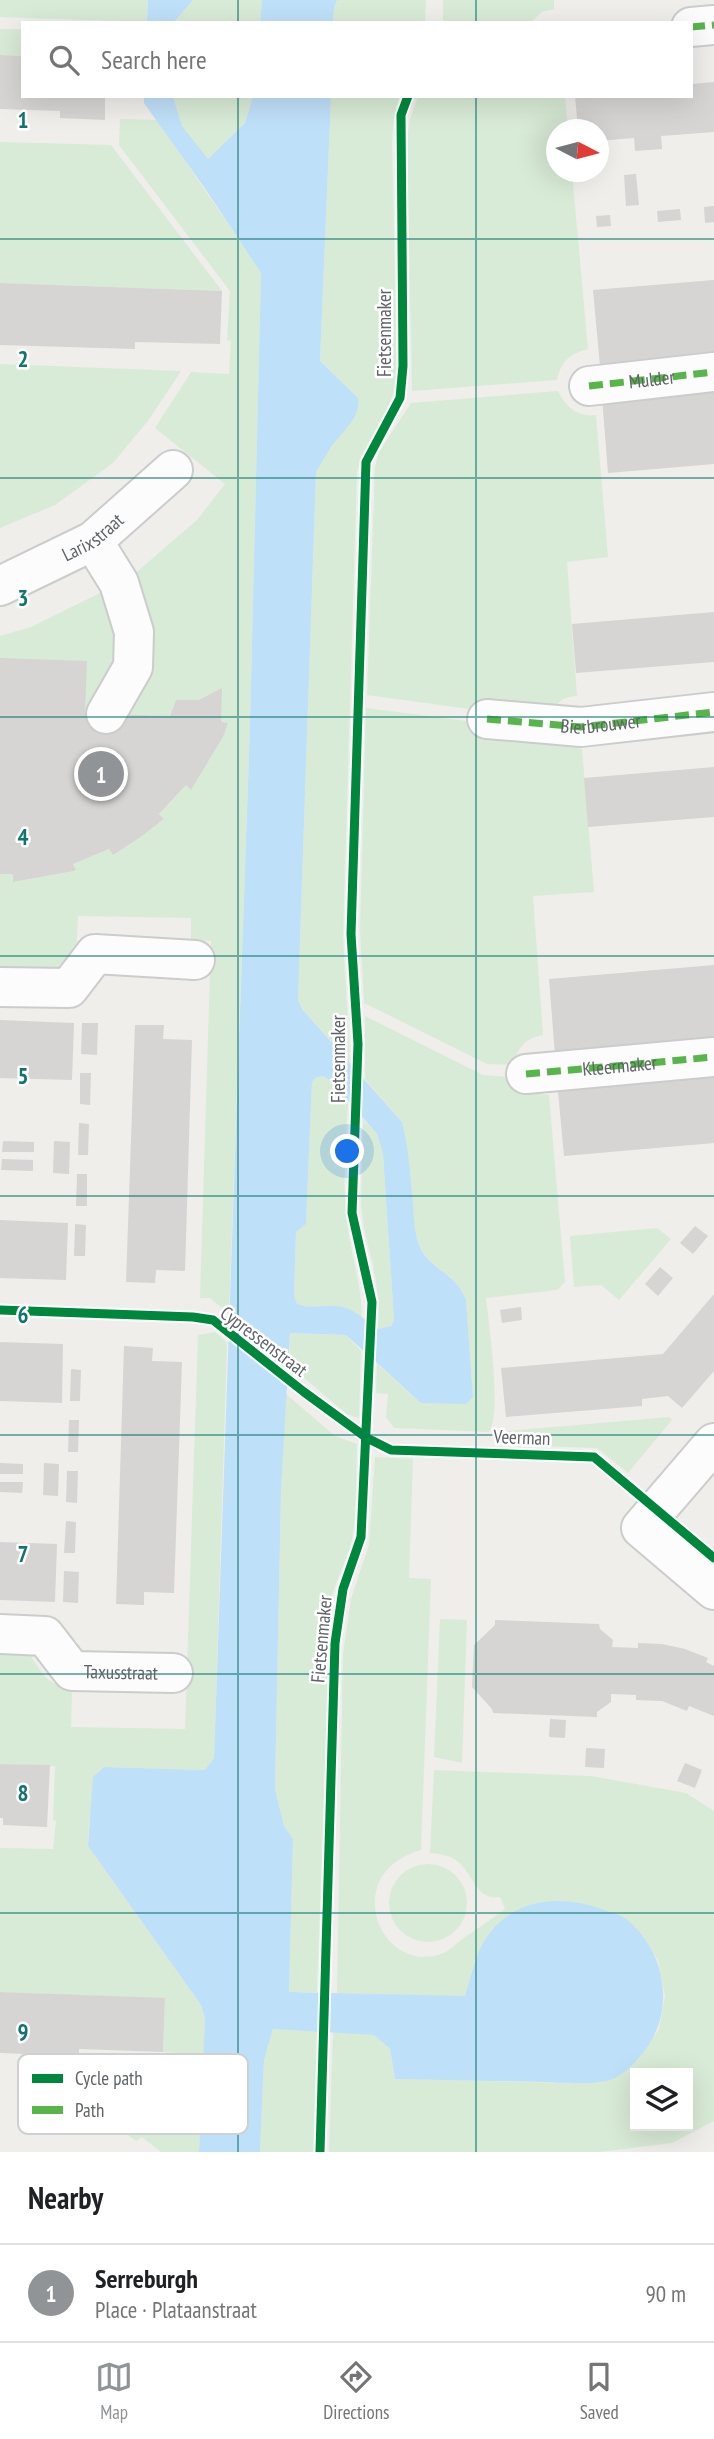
<!DOCTYPE html>
<html lang="en">
<head>
<meta charset="utf-8">
<style>
  :root { --surface:#fff; --page:#f6f6f6; --text:#202124; --muted:#757577; --line:#e0e0e0; --accent:#919496 }
  body { margin:0; font-family:"PT Sans Narrow",sans-serif; background:var(--page); color:var(--text) }
  .controls { position:absolute; right:21px; bottom:21px; display:grid; overflow:hidden; border-radius:0px; box-shadow:0 7px 28px #0002 }
  .controls button { width:63px; height:63px; display:grid; place-items:center; padding:0; border:0; border-bottom:2px solid var(--line); background:var(--surface); color:var(--text); font:35px sans-serif }
  .compass { position:absolute; left:546px; top:119px; width:63px; height:63px; border-radius:50%; background:var(--surface); box-shadow:0 7px 28px #0002; rotate:96deg }
  .you { position:absolute; left:348px; top:1152px; width:24px; height:24px; margin:-18px; border:5px solid #fff; border-radius:50%; background:#1a73e8; box-shadow:0 0 0 10px #1a73e833 }
  .badge { display:grid; place-items:center; width:46px; height:46px; border-radius:50%; background:var(--accent); color:#fff; font-size:23px; font-weight:700 }
  .pin { position:absolute; translate:-50% -50%; border:4px solid #fff; box-shadow:0 2px 7px #0006 }
  .list { margin:0; padding:0; list-style:none }
  h2 { display:flex; justify-content:space-between; align-items:center; height:91px; margin:0; padding:0 28px; font-size:30px }
  h2 small { font-size:23px; font-weight:400; color:var(--muted) }
  .list li { display:grid; grid-template-columns:46px 1fr auto; gap:21px; align-items:center; box-sizing:border-box; height:98px; padding:0 28px; border-top:2px solid var(--line) }
  .list b { display:block; font-size:26px; white-space:nowrap }
  .list p { margin:0; font-size:23px; white-space:nowrap; color:var(--muted) }
  .list em { font-size:23px; font-style:normal; color:var(--muted) }
  .icon { flex:none; width:38px; height:38px; fill:none; stroke:currentColor; stroke-width:2; stroke-linecap:round; stroke-linejoin:round }
  .map { position:relative; flex:none; width:714px; height:2152px; overflow:hidden }
  .search { position:absolute; background:var(--surface); box-shadow:0 7px 28px #0002; left:21px; right:21px; top:21px; height:77px; display:flex; align-items:center; gap:18px; box-sizing:border-box; padding:0 24px; border-radius:0px; color:var(--muted); font-size:26px }
  .sheet { height:189px; background:var(--surface) }
  nav { display:flex; justify-content:space-around; align-items:center; box-sizing:border-box; height:98px; border-top:2px solid var(--line); background:var(--surface); font-size:19px; color:var(--muted) }
  nav a { display:grid; justify-items:center; gap:4px }
  nav .on { color:var(--accent) }
  .map>svg:first-child { display:block }
</style>
</head>
<body>
<div class="map">
<svg width="714" height="2152" viewBox="0 0 714 2152">
  <rect width="100%" height="100%" fill="#efeeea"/>
  <!-- green -->
  <path fill="#d8ebd6" fill-rule="evenodd" d="M0,0H148L147,22L0,17Z
    M192,0H262L260,23H173Z
    M337,0H426L425,23H333L334,8Z
    M443,0H554V9L542,12L530,23H443Z
    M0,29H23V56L0,55Z
    M173,96H253L245,123L208,160L182,126Z
    M331,96H399L394,118L392,141L397,378C392,413 366,438 357,472L343,936L350,1063L302,1009L298,1000L316,472L358,398L320,361Z
    M418,96H565L568,129L556,130V172H572L588,349C570,354 561,361 557,380L412,391L407,141L410,119Z
    M120,119L157,120L261,272L250,725L229,1314L210,1298H200L211,941L191,940V918L78,916L76,956L67,970L0,976V874H13L14,882L74,871L76,870L73,864L109,849L113,855L164,819L159,814L186,785L191,790L223,737L227,724L221,722L199,700H176L170,716L123,714L132,576L197,520L225,484L155,428L191,372L229,374L231,341L227,340L230,291L119,145Z
    M0,142L111,145L222,291L0,283Z
    M0,364L181,371L147,422L113,463L55,505L0,528Z
    M558,391C566,407 577,417 596,415L608,557L567,562L577,696C560,697 555,704 551,720L367,695L375,467L379,452L411,403Z
    M102,592L121,636L118,669L85,713L0,658V636L31,627Z
    M366,708L553,732L564,745L582,749L594,892L533,896L543,1035C526,1038 517,1047 514,1065L487,1064L364,1003L360,930Z
    M365,1016L483,1075L518,1078C527,1090 533,1094 549,1095L565,1282L557,1290L486,1298C489,1324 502,1415 489,1432L394,1428L386,1417L388,1394L376,1393L377,1364L421,1403L473,1397L466,1300C456,1272 433,1271 421,1249C418,1244 417,1238 415,1232L402,1122L365,1079Z
    M323,1076L330,1080L348,1101C346,1141 342,1183 347,1222C351,1257 362,1284 362,1320C341,1299 321,1313 297,1304L294,1295L296,1232L306,1224L312,1082L315,1078Z
    M363,1119L377,1134L383,1154L394,1320L391,1326L378,1329L379,1302L373,1266L364,1229L361,1203Z
    M657,1228L671,1239L619,1300L601,1285L574,1287L570,1236Z
    M215,1332L227,1343L214,1759L205,1770L104,1767L89,1823L88,1846L201,2005L205,2018L204,2055L163,2052L165,1999L0,1992V1848L53,1849L56,1821L53,1820L55,1766L0,1764V1644C42,1646 30,1672 56,1684C60,1686 67,1686 72,1687L71,1727L185,1729L198,1335Z
    M290,1333L346,1335L361,1351L359,1418L347,1414L289,1365Z
    M286,1394L335,1436L357,1444C356,1473 357,1504 353,1533C350,1557 336,1577 331,1601L317,1992H289L293,1839L284,1826L275,1789L281,1491Z
    M669,1417L672,1420L628,1473L597,1448L508,1445L507,1431Z
    M375,1457L413,1459L409,1578L431,1579L421,1850C338,1873 380,1978 444,1953C450,1950 456,1944 461,1940C476,1930 491,1919 505,1909L500,1897C475,1901 474,1873 457,1861C449,1855 440,1854 430,1853L434,1770L591,1776L686,1793L714,1811V2121L672,2143L600,2152H329L333,2031L374,2035L390,2049L395,2079L574,2083L611,2080L639,2059L659,2029L665,1996L658,1961L646,1940L475,1959L465,1997L337,1993L343,1654L351,1599L369,1545ZM635,2073H688V2126H635Z
    M440,1619L467,1620L462,1763L434,1757Z
    M389 1903a39 39 0 1 1 78 0a39 39 0 1 1-78 0Z
    M273,2029L317,2030L313,2152H260L264,2060Z
    M147,2076L203,2083L199,2152H161L142,2137L136,2141L117,2127Z"/>
  <!-- water -->
  <path fill="#bfe0f9" fill-rule="evenodd" d="M148,0H192V1L173,23H147Z
    M262,0H337L334,8L333,23H260Z
    M144,96H173L182,126L208,159L245,123L253,96H331L320,361L358,398C361,418 342,432 331,447C326,455 321,464 316,472L298,1000L302,1009L402,1122C409,1149 410,1176 413,1204C414,1218 414,1234 420,1247C430,1270 456,1272 466,1300L473,1397L466,1404L421,1403L346,1335L290,1333L281,1491L275,1789L284,1826L293,1839L289,1992L465,1996C472,1973 476,1948 493,1929C523,1895 569,1896 607,1911C613,1913 621,1915 626,1919C663,1948 675,2003 650,2043C641,2057 629,2071 613,2079C600,2085 559,2083 544,2082C494,2081 444,2080 395,2079L390,2049L374,2035L273,2029L264,2060L260,2152H199L205,2018L201,2005L88,1846L93,1777L104,1767L205,1770L214,1758L250,725L261,273L206,190L144,103ZM323,1076L330,1080L377,1134L383,1154L394,1320L391,1326L378,1329C367,1322 356,1310 343,1307C328,1304 312,1310 297,1304L294,1295L296,1232L306,1224L312,1082L315,1078Z"/>
  <!-- building -->
  <path fill="#d6d5d3" d="M0,55L23,56V96H105V120L60,118V111L0,109Z
    M714,82V132L661,136L662,149L635,151L634,138L598,141V130H578L575,96H691V84Z
    M636,174L639,205L626,206L624,175Z
    M714,206V222L705,223L704,207Z
    M680,209L681,220L658,222L657,211Z
    M610,215L611,226L597,227L596,216Z
    M714,280V356L600,366L593,290Z
    M0,283L222,291L220,344L135,342V349L0,345Z
    M714,388V464L608,473L602,397Z
    M714,612V662L576,673L572,624Z
    M0,658L87,661L85,713L170,716L176,700H199L222,688L221,722L228,723L223,737L191,790L186,785L159,814L164,819L139,838L113,855L109,849L73,864L76,870L74,871L13,882V874H0Z
    M714,767V817L588,827L584,778Z
    M714,965V1041L555,1055L549,979Z
    M0,1020L74,1023L72,1080L0,1078Z
    M82,1023H98L97,1055L81,1054Z
    M135,1025H164L163,1039L192,1040L185,1271L156,1270L155,1283L126,1282Z
    M714,1068V1143L564,1156L557,1081Z
    M80,1073H91L90,1105L80,1104Z
    M79,1123L89,1124L88,1155H78Z
    M3,1141L34,1142V1152H2Z
    M54,1141L70,1142L69,1174L53,1173Z
    M2,1159L33,1160V1171L1,1170Z
    M77,1174H87V1206H76Z
    M0,1220L68,1223L66,1280L0,1278Z
    M75,1224L86,1225L85,1256H74Z
    M695,1226L708,1236L693,1254L680,1243Z
    M660,1267L673,1278L658,1296L645,1284Z
    M714,1294V1371L682,1408L668,1396L642,1399V1406L506,1417L501,1368L663,1354Z
    M521,1307L522,1320L502,1323L500,1310Z
    M0,1342L63,1344L62,1403L0,1401Z
    M124,1346L153,1348L152,1361L182,1362L174,1593L144,1592V1605L116,1604Z
    M71,1369L81,1370L80,1401H70Z
    M69,1420H79L78,1452H68Z
    M0,1463L23,1464V1474H0Z
    M44,1463L59,1464L58,1496L43,1495Z
    M67,1471H78L77,1503L66,1502Z
    M0,1482H23L22,1493L0,1492Z
    M66,1521L76,1522L75,1553H64Z
    M0,1542L57,1544L55,1602L0,1600Z
    M64,1571L79,1572L78,1603L63,1602Z
    M495,1620L599,1624L600,1629L613,1640L612,1647L638,1648V1643L662,1644L685,1649L708,1658L706,1662L714,1666V1716L689,1706L687,1711L662,1701L636,1700V1695L611,1694V1702L597,1712V1717L493,1713L492,1709L472,1687L474,1645L495,1625Z
    M550,1719L566,1720L565,1738L549,1737Z
    M586,1748L605,1749L604,1768L585,1767Z
    M685,1763L702,1770L695,1788L677,1781Z
    M0,1764L50,1765L47,1827L3,1825V1818H0Z
    M0,1992L165,1998L163,2052L79,2049V2056L0,2053Z"/>
  <g fill="none" stroke-linecap="round" stroke-linejoin="round">
    <!-- minor casing -->
    <g stroke="#cbcccc" stroke-width="42">
      <g id="minor">
        <path d="M691,27L714,25"/>
        <path id="s1" d="M589,386L714,372"/>
        <path d="M93,541L119,583L134,632L133,667L106,714"/>
        <path id="s2" d="M0,586L93,541L173,470"/>
        <path id="s3" d="M487,719L581,727L714,712"/>
        <path d="M0,987L69,988L95,954L195,960"/>
        <path id="s4" d="M526,1074L714,1057"/>
        <path d="M714,1443L641,1528L714,1590"/>
        <path id="s5" d="M0,1634L45,1636L72,1671L173,1673"/>
      </g>
    </g>
    <!-- minor -->
    <use href="#minor" stroke="#fdfcfc" stroke-width="38"/>
    <!-- quiet -->
    <path stroke="#58b549" stroke-width="7" stroke-dasharray="14 7" stroke-linecap="butt" d="M691,27L714,25
      M589,386L714,372
      M487,719L581,727L714,712
      M526,1074L714,1057"/>
    <!-- cycleway casing -->
    <g stroke="#fff" stroke-width="13">
      <path id="cycleway" d="M0,1310L193,1317L213,1320L304,1392L367,1438L391,1450L594,1457L714,1558
        M320,2152L335,1643L343,1589L361,1537L372,1302L352,1213L358,1044L351,934L366,462L400,398L403,366L401,115L408,96"/>
    </g>
    <!-- cycleway -->
    <use href="#cycleway" stroke="#00873e" stroke-width="9"/>
  </g>
  <!-- grid -->
  <path fill="none" stroke="#0f766e" stroke-width="2" stroke-opacity="0.55" d="M238,0V23M476,0V23M238,96V2152M476,96V2152M0,239H714M0,478H714M0,717H714M0,956H714M0,1196H714M0,1435H714M0,1674H714M0,1913H714"/>
  <g text-anchor="middle" stroke-width="5" stroke-linejoin="round" paint-order="stroke">
    <!-- street labels -->
    <g font-size="19" fill="#5f6368" stroke="#fff">
      <text transform="translate(384 333) rotate(-90)" y="7">Fietsenmaker</text>
      <text dy="7" stroke="none"><textPath href="#s1" startOffset="63">Mulder</textPath></text>
      <text dy="7" stroke="none"><textPath href="#s2" startOffset="105">Larixstraat</textPath></text>
      <text dy="7" stroke="none"><textPath href="#s3" startOffset="114">Bierbrouwer</textPath></text>
      <text transform="translate(338 1059) rotate(-90)" y="7">Fietsenmaker</text>
      <text dy="7" stroke="none"><textPath href="#s4" startOffset="94">Kleermaker</textPath></text>
      <text transform="translate(264 1341) rotate(37)" y="7">Cypressenstraat</text>
      <text transform="translate(522 1437) rotate(2)" y="7">Veerman</text>
      <text transform="translate(321 1639) rotate(-85)" y="7">Fietsenmaker</text>
      <text dy="7" stroke="none"><textPath href="#s5" startOffset="138">Taxusstraat</textPath></text>
    </g>
  </g>
  <!-- legend -->
  <rect x="18" y="2054" width="230" height="80" rx="10" fill="#fff" stroke="#cfd0d2" stroke-width="2"/>
  <rect x="32" y="2074" width="31" height="9" fill="#00873e"/>
  <rect x="32" y="2106" width="31" height="8" fill="#58b549"/>
  <g font-size="19" fill="#5f6368">
    <text x="75" y="2085">Cycle path</text>
    <text x="75" y="2117">Path</text>
  </g>
  <g font-size="23" text-anchor="middle" font-weight="bold" fill="#0f766e" stroke="#fff" stroke-width="5" stroke-linejoin="round" paint-order="stroke">
    <text x="23" y="128">1</text>
    <text x="23" y="367">2</text>
    <text x="23" y="606">3</text>
    <text x="23" y="845">4</text>
    <text x="23" y="1084">5</text>
    <text x="23" y="1323">6</text>
    <text x="23" y="1562">7</text>
    <text x="23" y="1801">8</text>
    <text x="23" y="2040">9</text>
  </g>
</svg>
<div class="controls">
<button><svg class="icon" aria-label="layers" viewBox="0 0 24 24"><path d="M12 4l9 5-9 5-9-5zM3 14l9 5 9-5"/></svg></button>
</div>
<svg class="compass" viewBox="-18 -18 36 36"><path d="M0-13l5 13h-10z" fill="#e53935"/><path d="M0 13l5-13h-10z" fill="#757577"/></svg>
<div class="you"></div>
<div class="pin badge" style="left:101px;top:774px">1</div>
<div class="search"><svg class="icon" aria-label="search" viewBox="0 0 24 24"><circle cx="10" cy="10" r="6"/><path d="M15 15l6 6"/></svg>Search here</div>
</div>
<section class="sheet">
<h2>Nearby<small></small></h2>
<ul class="list">
<li><span class="badge">1</span><div><b>Serreburgh</b><p>Place · Plataanstraat</p></div><em>90 m</em></li>
</ul>
</section>
<nav>
<a class="on"><svg class="icon" aria-label="map" viewBox="0 0 24 24"><path d="M3 6l6-2 6 2 6-2v14l-6 2-6-2-6 2zM9 4v14M15 6v14"/></svg>Map</a>
<a><svg class="icon" aria-label="directions" viewBox="0 0 24 24"><path d="M12 3l9 9-9 9-9-9zM9 14v-3h6M13 9l2 2-2 2"/></svg>Directions</a>
<a><svg class="icon" aria-label="saved" viewBox="0 0 24 24"><path d="M7 4h10v16l-5-4-5 4z"/></svg>Saved</a>
</nav>
</body>
</html>
